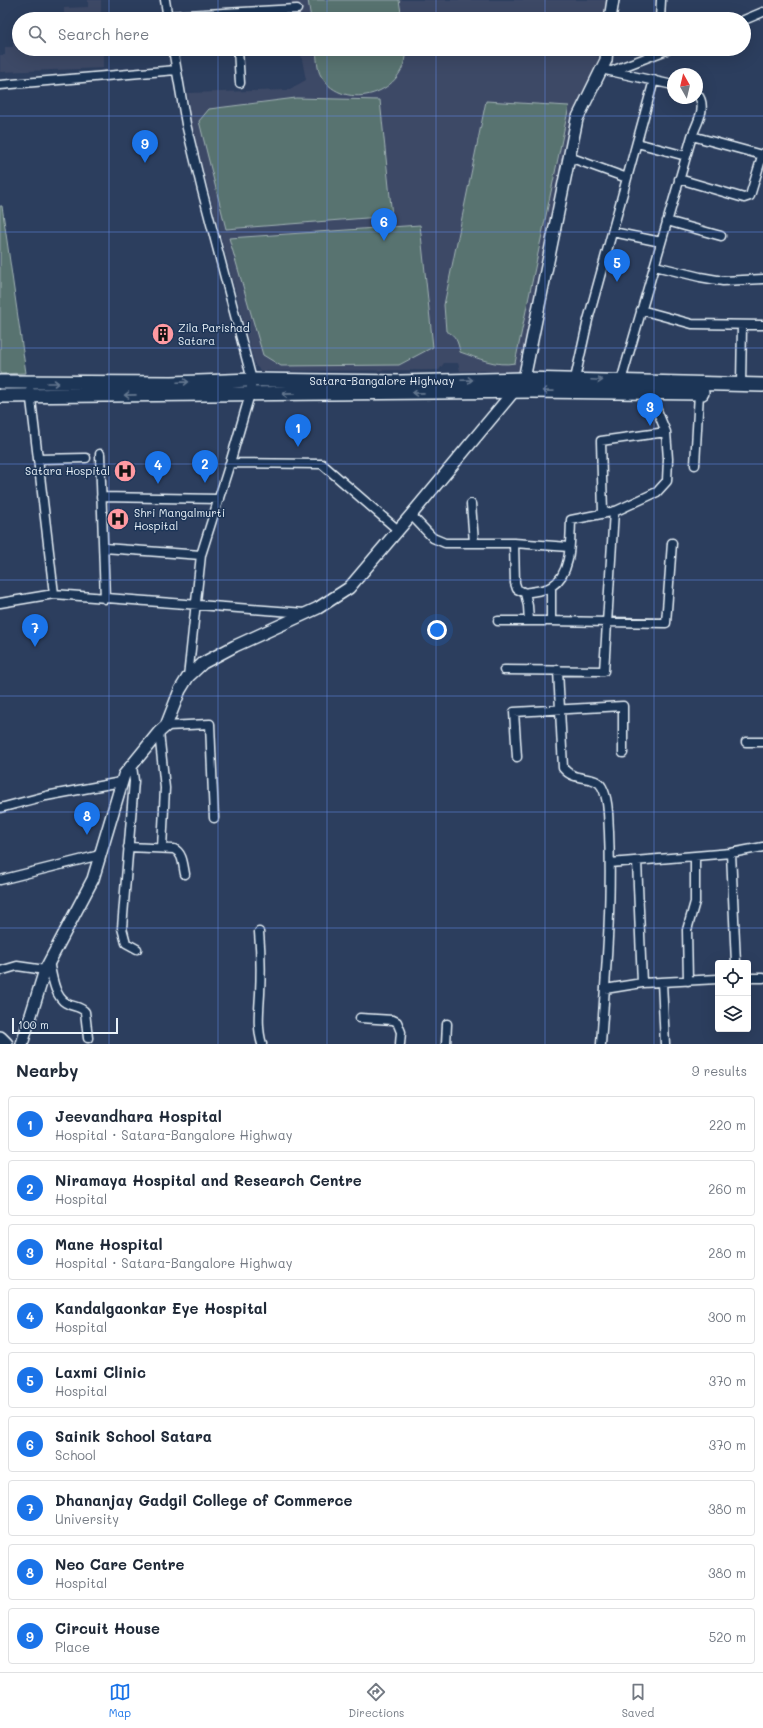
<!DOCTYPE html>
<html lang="en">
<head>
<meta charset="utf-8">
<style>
  :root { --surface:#fff; --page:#f6f6f7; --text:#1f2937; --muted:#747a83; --line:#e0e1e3; --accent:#1a73e8 }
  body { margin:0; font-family:Mali,sans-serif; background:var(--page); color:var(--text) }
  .controls { position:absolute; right:12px; bottom:12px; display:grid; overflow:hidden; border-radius:4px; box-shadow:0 4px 16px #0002 }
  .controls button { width:36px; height:36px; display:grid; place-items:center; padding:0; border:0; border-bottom:1px solid var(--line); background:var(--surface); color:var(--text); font:20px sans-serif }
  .compass { position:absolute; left:667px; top:68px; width:36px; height:36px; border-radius:50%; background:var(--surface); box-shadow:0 4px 16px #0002; rotate:352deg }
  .scale { position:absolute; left:12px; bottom:10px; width:106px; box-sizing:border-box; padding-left:4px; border:2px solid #e8f1f8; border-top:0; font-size:11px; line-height:14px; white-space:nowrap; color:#e8f1f8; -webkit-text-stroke:3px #1d3557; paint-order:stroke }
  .you { position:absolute; left:437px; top:630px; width:14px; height:14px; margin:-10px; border:3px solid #fff; border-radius:50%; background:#1a73e8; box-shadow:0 0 0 6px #1a73e833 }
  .badge { display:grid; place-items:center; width:26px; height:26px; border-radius:50%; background:var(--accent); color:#fff; font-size:13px; font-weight:700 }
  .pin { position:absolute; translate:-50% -33px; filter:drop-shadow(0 1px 2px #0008) }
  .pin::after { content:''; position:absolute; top:21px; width:14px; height:12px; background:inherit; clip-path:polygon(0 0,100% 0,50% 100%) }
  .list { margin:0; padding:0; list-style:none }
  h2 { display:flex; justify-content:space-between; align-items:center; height:52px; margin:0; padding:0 16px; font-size:17px }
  h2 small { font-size:13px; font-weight:400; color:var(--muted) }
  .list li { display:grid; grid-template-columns:26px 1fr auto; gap:12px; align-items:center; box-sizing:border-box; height:56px; margin:0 8px 8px; padding:0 8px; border:1px solid var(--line); border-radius:4px }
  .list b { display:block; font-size:15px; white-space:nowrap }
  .list p { margin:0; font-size:13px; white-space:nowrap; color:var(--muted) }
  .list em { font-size:13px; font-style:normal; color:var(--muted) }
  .icon { flex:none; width:22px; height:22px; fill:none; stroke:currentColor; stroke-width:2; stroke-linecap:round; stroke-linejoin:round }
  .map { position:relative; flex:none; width:763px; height:1044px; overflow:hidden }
  .search { position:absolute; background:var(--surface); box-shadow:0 4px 16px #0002; left:12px; right:12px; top:12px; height:44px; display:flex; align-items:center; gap:10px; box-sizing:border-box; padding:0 14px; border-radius:22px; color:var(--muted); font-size:15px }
  .sheet { height:628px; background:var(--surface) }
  nav { display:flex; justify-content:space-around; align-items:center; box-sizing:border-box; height:56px; border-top:1px solid var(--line); background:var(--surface); font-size:11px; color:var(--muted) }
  nav a { display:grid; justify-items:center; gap:2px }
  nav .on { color:var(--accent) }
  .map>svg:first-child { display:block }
</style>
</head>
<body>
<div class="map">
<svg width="763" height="1044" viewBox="0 0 763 1044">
  <rect width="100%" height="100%" fill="#2c3e5e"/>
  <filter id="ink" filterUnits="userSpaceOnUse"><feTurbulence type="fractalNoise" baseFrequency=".025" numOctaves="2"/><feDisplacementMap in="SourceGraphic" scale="8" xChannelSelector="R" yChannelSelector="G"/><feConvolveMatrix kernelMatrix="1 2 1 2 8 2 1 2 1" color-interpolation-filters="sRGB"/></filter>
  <g filter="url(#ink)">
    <!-- built -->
    <path fill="#3e4966" d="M88,0H101V19H64V8L88,7Z
      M291,0H607L604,19H295Z
      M13,38H19V49H103V68L0,72V55H5V47H13Z
      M300,49H599L596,69L570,120L519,371H460L458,363H444L439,370L261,371L255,365L190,120L188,93L288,90L306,80Z"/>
    <!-- green -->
    <path fill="#597370" stroke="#a0b2b4" d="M308,0H399L402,19H311Z
      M316,49H405C409,93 344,114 321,76C317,70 317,57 316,49Z
      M296,98L380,100L392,216L226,229L199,121L209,109Z
      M486,101L569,106L515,363C496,367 478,358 460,352C458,342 456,335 446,331L444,305Z
      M0,206H2L26,373L0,374Z
      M420,225L433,347L399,365L281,366L263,355L229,238Z"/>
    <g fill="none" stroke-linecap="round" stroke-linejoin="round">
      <!-- street casing -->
      <g stroke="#e8f1f8" stroke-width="11">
        <path id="street" d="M165,0L168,19
          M168,16L297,9
          M660,19L661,0
          M744,20L763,12
          M173,49L186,124L202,190L252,380L250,394L230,463L201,555L188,677
          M238,49L240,83
          M601,69L673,85
          M612,71L669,49
          M0,85L176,70
          M692,136L762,155
          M637,143L686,156
          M569,157L627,178
          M679,179L744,198L750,196L763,153
          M667,221L721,236
          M613,232L661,242
          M655,266L700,277L723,281L763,279
          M641,310L692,324L763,325
          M575,379L588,320L654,80
          M621,381L692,136C697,123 708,106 697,94
          M741,385L742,325
          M30,391L54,594
          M100,454L105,599
          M38,459L86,458
          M230,463L322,464L398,530
          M695,465L699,393
          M101,497L219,499
          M471,504L474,542
          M603,513L601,441L666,432
          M411,515L433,538L445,543H514L569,547
          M514,543L515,583L517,589L525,593L528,606L529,621
          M104,548L201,555
          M551,587V621L666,623L672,543
          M525,593C533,591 546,591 552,586C572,573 570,541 571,520L616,511L657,492L667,481L668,459L666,432L650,393
          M0,603L54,594L305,613
          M498,621H551
          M504,670L604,671L614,511
          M558,670L563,768C575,783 595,774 602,787C609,800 608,818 609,832C612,903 606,973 601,1044
          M166,726L210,724L214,818
          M159,732L165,788L162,848
          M746,742H763
          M517,757L514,712L623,706V753
          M132,766L134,781L122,928L126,943L137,949
          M0,808L46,796L121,782
          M128,847L174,849C183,853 183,865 185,874
          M731,853L736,963
          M637,861L642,983
          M610,863L731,853L763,847
          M0,880L100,855
          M259,932C261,953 261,973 260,994C259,1011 257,1028 262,1044
          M49,962C52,974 54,996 66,1003C72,1007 81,1006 85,1012L88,1038
          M0,971L17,966L45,970
          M748,978H763
          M688,981L687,930L695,902V856
          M662,982L665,1044
          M605,989L642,983L718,979
          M360,1018L393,1020L397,1022L401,1032L400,1044
          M446,1044L447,1024"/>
      </g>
      <!-- secondary casing -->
      <g stroke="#e8f1f8" stroke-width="14">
        <path id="secondary" d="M610,19L613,0
          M22,1044L45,970L93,879L124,775L159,732L166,726L180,690L188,677L203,663L235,646L318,608L349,588L411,515L524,379L577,119L606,60L607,49"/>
      </g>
      <!-- primary casing -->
      <g stroke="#e8f1f8" stroke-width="16">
        <path id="primary" d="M0,382L172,383L252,380L400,382L524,379L763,385
          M0,396L532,391L702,393
          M0,1038L6,1044"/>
      </g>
      <!-- street -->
      <use href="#street" stroke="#1d3557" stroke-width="8"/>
      <!-- secondary -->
      <use href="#secondary" stroke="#1d3557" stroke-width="11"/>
      <!-- primary -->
      <use href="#primary" stroke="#1d3557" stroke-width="13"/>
    </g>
    <!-- one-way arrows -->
    <defs><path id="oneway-shaft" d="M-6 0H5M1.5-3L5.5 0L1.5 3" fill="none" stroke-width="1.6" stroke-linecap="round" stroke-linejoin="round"/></defs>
    <g stroke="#64778f">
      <use href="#oneway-shaft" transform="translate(467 380) rotate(-2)"/>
      <use href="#oneway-shaft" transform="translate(597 380) rotate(3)"/>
      <use href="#oneway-shaft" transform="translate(183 382) rotate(-2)"/>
      <use href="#oneway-shaft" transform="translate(53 383)"/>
      <use href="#oneway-shaft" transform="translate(548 391) rotate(-179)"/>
      <use href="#oneway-shaft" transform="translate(418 393) rotate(179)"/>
      <use href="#oneway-shaft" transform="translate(288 394) rotate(179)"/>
      <use href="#oneway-shaft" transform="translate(130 395) rotate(179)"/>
    </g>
  </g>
  <!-- grid -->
  <path fill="none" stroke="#6487e3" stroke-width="1" stroke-opacity="0.55" d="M109,0V19M218,0V19M327,0V19M436,0V19M545,0V19M654,0V19M109,49V1044M218,49V1044M327,49V1044M436,49V1044M545,49V1044M654,49V1044M0,116H763M0,232H763M0,348H763M0,464H763M0,580H763M0,696H763M0,812H763M0,928H763"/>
  <!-- icons -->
  <defs>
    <g id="building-disc" transform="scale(1.15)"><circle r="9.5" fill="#ff9aa2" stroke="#1d3557"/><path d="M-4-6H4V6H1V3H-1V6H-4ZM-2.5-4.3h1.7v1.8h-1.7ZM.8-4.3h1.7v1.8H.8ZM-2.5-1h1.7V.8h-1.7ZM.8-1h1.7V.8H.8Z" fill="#111"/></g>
    <g id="hospital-disc" transform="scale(1.15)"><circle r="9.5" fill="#ff9aa2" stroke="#1d3557"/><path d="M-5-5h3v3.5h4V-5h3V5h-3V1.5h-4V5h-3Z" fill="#111"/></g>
  </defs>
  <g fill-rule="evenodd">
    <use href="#building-disc" x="163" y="334"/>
    <use href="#hospital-disc" x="125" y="471"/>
    <use href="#hospital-disc" x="118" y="519"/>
  </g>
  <g text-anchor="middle" stroke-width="3" stroke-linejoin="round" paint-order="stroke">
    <!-- poi labels -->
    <g font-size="11" fill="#e8f1f8" stroke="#1d3557" text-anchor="start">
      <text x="178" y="332">Zila Parishad<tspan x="178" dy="13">Satara</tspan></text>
      <text x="110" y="475" text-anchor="end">Satara Hospital</text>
      <text x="134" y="517">Shri Mangalmurti<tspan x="134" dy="13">Hospital</tspan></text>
    </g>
    <!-- street labels -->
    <g font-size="11" fill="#e8f1f8" stroke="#1d3557">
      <text x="382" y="385">Satara-Bangalore Highway</text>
    </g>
  </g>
</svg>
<div class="controls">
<button><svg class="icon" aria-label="locate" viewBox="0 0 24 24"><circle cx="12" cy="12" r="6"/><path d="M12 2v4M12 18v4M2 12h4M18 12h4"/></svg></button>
<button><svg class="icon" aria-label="layers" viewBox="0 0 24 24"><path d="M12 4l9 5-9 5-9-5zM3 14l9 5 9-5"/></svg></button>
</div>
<svg class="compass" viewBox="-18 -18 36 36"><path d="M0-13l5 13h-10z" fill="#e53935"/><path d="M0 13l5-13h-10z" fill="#747a83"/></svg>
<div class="scale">100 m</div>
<div class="you"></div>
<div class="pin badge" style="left:298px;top:447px">1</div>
<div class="pin badge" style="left:205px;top:483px">2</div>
<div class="pin badge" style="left:650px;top:426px">3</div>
<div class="pin badge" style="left:158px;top:484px">4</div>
<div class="pin badge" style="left:617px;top:282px">5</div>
<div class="pin badge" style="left:384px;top:241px">6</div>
<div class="pin badge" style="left:35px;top:647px">7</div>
<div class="pin badge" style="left:87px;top:835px">8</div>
<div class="pin badge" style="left:145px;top:163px">9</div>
<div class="search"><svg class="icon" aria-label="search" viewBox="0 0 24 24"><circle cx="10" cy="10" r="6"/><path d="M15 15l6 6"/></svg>Search here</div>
</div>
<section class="sheet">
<h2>Nearby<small>9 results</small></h2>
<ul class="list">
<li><span class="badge">1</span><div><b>Jeevandhara Hospital</b><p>Hospital · Satara-Bangalore Highway</p></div><em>220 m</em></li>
<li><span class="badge">2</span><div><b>Niramaya Hospital and Research Centre</b><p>Hospital</p></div><em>260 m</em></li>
<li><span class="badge">3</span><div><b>Mane Hospital</b><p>Hospital · Satara-Bangalore Highway</p></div><em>280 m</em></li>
<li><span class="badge">4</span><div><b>Kandalgaonkar Eye Hospital</b><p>Hospital</p></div><em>300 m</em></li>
<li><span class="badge">5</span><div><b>Laxmi Clinic</b><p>Hospital</p></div><em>370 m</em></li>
<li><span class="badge">6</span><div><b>Sainik School Satara</b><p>School</p></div><em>370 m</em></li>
<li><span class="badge">7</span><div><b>Dhananjay Gadgil College of Commerce</b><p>University</p></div><em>380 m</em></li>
<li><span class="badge">8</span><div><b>Neo Care Centre</b><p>Hospital</p></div><em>380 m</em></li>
<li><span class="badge">9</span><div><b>Circuit House</b><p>Place</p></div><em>520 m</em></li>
</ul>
</section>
<nav>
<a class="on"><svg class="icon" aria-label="map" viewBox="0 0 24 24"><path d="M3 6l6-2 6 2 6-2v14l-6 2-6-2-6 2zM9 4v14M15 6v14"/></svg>Map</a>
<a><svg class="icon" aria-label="directions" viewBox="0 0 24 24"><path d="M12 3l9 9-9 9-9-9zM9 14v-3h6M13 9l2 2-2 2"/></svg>Directions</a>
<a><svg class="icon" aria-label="saved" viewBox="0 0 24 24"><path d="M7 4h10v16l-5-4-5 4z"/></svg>Saved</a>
</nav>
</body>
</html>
